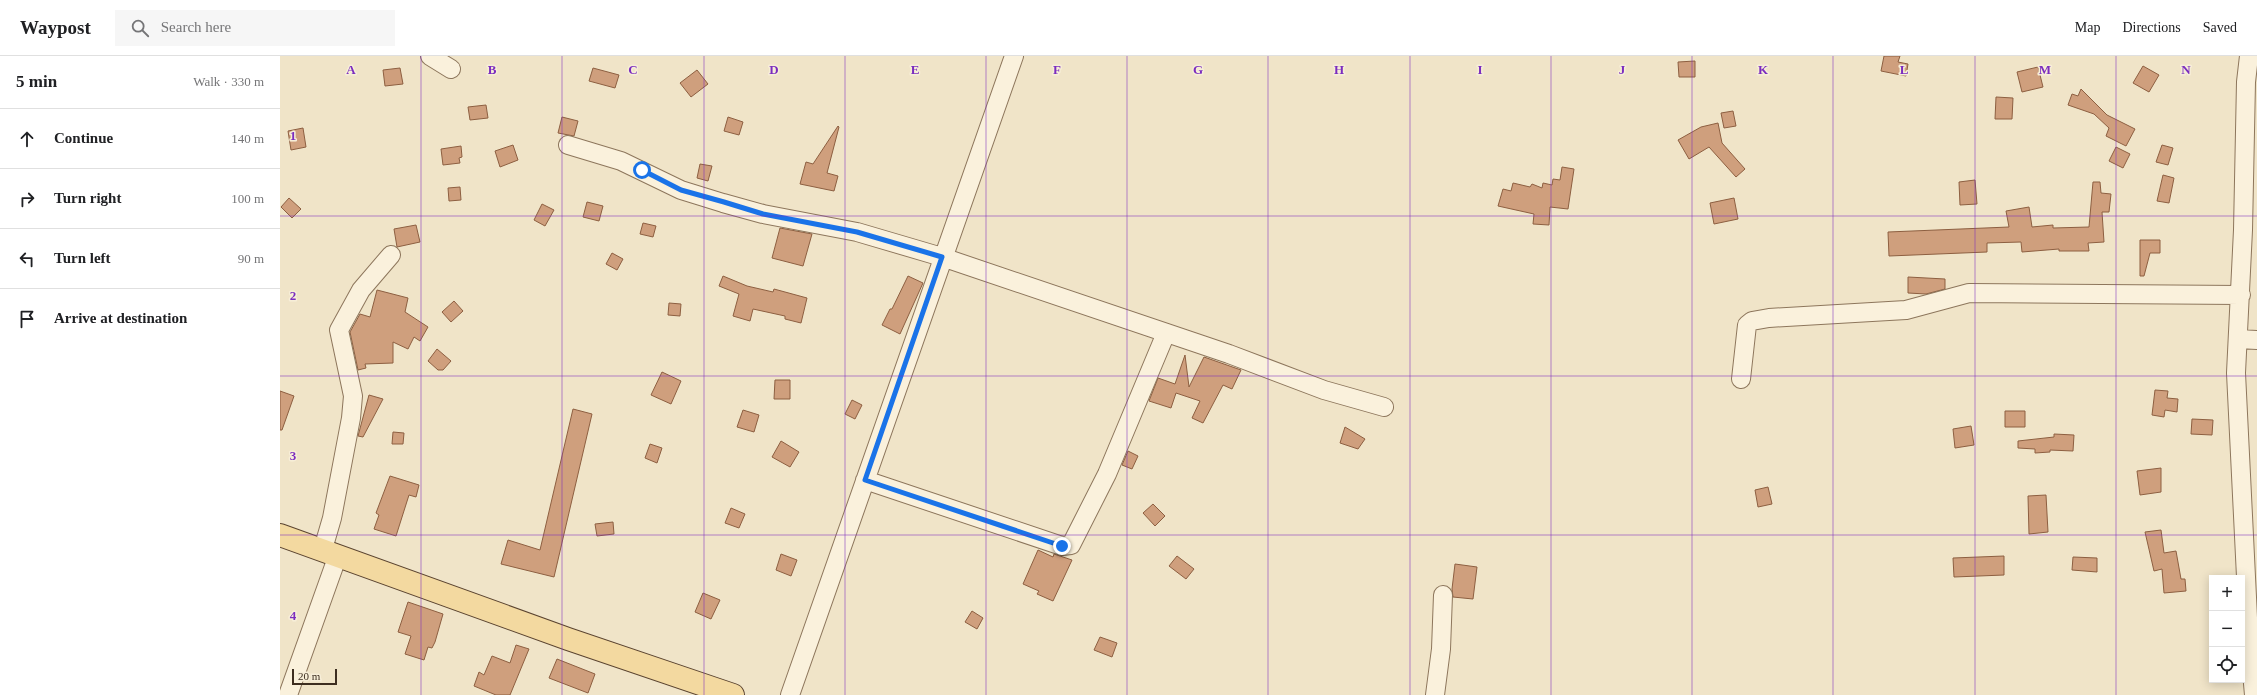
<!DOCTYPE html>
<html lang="en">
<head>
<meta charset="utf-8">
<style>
  :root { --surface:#fff; --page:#f6f6f6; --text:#202124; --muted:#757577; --line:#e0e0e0 }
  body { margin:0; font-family:Georgia,serif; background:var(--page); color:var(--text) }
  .controls { position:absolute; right:12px; bottom:12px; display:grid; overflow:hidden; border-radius:0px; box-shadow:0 2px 10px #0003 }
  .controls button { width:36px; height:36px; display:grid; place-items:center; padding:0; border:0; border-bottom:1px solid var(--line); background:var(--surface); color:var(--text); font:20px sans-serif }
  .scale { position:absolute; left:12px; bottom:10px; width:45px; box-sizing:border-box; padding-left:4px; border:2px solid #3d2e20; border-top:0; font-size:11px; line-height:14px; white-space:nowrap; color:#3d2e20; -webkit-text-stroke:3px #f7eed8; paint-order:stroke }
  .stop { position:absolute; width:12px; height:12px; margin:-9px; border:3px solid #1a73e8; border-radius:50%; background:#fff }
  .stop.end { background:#1a73e8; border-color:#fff; box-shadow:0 1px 4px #0008 }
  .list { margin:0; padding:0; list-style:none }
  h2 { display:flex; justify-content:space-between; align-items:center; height:52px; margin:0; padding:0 16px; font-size:17px }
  h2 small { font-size:13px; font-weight:400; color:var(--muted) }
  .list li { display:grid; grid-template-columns:26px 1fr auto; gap:12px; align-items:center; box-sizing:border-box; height:60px; padding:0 16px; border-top:1px solid var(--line) }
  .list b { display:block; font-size:15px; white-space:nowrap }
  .list em { font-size:13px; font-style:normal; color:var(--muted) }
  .icon { flex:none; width:22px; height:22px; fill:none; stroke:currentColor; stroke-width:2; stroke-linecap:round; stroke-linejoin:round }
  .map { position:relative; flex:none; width:1977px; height:639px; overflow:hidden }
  header { display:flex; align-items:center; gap:24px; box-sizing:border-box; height:56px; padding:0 20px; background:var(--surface); border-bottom:1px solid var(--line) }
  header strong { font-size:19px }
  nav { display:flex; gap:22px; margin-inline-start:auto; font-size:14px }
  .search { width:280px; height:36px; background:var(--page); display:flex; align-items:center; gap:10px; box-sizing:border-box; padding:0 14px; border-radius:0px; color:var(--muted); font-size:15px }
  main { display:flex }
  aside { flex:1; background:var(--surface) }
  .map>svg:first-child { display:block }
</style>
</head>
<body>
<header>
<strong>Waypost</strong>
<div class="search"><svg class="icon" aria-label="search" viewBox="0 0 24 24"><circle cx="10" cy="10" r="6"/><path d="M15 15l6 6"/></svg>Search here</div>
<nav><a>Map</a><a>Directions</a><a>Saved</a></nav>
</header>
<main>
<aside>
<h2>5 min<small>Walk · 330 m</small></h2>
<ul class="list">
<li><svg class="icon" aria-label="ahead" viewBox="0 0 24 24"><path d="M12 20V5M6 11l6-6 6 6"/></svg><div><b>Continue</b></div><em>140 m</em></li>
<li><svg class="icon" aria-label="right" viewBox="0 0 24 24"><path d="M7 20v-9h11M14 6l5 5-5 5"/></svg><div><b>Turn right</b></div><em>100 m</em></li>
<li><svg class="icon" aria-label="left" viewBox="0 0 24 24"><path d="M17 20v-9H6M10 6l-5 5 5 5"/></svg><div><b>Turn left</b></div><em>90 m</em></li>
<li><svg class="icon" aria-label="arrive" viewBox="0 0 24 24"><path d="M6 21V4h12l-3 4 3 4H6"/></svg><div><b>Arrive at destination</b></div></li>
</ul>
</aside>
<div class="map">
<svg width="1977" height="639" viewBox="0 0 1977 639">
  <rect width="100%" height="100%" fill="#f0e4c8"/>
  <!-- building -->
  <path fill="#cf9f7d" stroke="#8d5f41" d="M1604,0H1620L1618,6L1628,8L1626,20L1601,15Z
    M1415,5V21H1399L1398,6Z
    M1863,10L1879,19L1869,36L1853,27Z
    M1758,11L1763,31L1742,36L1737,16Z
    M120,12L123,28L105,30L103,14Z
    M313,12L339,19L335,32L309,25Z
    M417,14L428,28L411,41L400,27Z
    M1801,33L1827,59L1855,73L1846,90L1826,80L1829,72L1814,58L1788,49L1792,38L1798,40Z
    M1716,41L1733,42L1732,63H1715Z
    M206,49L208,62L190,64L188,51Z
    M1453,55L1456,70L1444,72L1441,57Z
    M282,61L298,65L294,80L278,77Z
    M448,61L463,66L459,79L444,75Z
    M1438,67L1442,87L1465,113L1456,121L1429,91L1409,103L1398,84L1421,71Z
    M558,70L559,71L547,117L558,120L554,135L520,128L526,106L533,108Z
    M23,72L26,91L11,94L8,75Z
    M233,89L238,104L220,111L215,95Z
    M1882,89L1893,92L1888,109L1876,106Z
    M181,90L182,101L179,102L180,107L163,109L161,93Z
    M1836,91L1850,98L1843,112L1829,105Z
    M420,108L432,110L428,125L417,122Z
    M1282,111L1294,113L1288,153L1270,151L1269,169L1253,168L1254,158L1218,150L1223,133L1231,135L1233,127L1250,131L1252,128L1262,132L1263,127L1272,129L1273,123L1280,124Z
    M1883,119L1894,122L1889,147L1877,145Z
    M1695,124L1697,148L1680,149L1679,126Z
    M1813,126H1820L1821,137L1831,138L1829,156H1822L1824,186L1808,187L1809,195H1779V193L1742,196L1741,186L1707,187V196L1609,200L1608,176L1729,171L1726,155L1749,151L1752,171L1773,169V172L1809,171Z
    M180,131L181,144L169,145L168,132Z
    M9,142L21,153L12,162L1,151Z
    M1454,142L1458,163L1434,168L1430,147Z
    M307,146L323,150L319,165L303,161Z
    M262,148L274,154L265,170L254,164Z
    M363,167L376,170L373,181L360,178Z
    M136,169L140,186L117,191L114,173Z
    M500,172L532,178L523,210L492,202Z
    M1860,184H1880V197H1870L1864,220H1860Z
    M332,197L343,203L337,214L326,208Z
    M443,220L467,230L493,236L494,233L527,242L521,267L505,263V260L473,253L470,265L453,260L459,238L439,230Z
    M628,220L643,227L620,278L602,269L610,253H612Z
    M1628,221L1665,223V233L1646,238L1628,237Z
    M97,234L128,242L125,256L148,271L140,285L134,281L128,293L113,286V307L85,308L86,312L78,314L70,276L80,258L90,261Z
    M174,245L183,255L171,266L162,256Z
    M389,247L401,248L400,260L388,259Z
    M157,293L171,305L163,314H158L148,305Z
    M905,299L909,331L924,301L961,314L952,333L943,329L923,367L912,362L920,345L896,337L891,352L869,345L878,322L895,328Z
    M382,316L401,325L391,348L371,339Z
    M495,324H510V343H494Z
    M1875,334L1888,335L1887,342L1898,343L1897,356L1885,354L1884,361L1872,359Z
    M0,335L14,340L2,374H0Z
    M89,339L103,343L83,381L78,380Z
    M572,344L582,349L575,363L565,358Z
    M293,353L312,358L274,521L221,508L228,484L260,494Z
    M463,354L479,359L474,376L457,371Z
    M1725,355H1745V371H1725Z
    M1912,363L1933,364L1932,379L1911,378Z
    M1691,370L1694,389L1675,392L1673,373Z
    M1065,371L1085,383L1078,393L1060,387Z
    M113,376L124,377L123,388H112Z
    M1774,378L1794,379L1793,395L1770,394V396L1755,397V393L1738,392V385L1774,381Z
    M501,385L519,396L510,411L492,401Z
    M370,388L382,392L377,407L365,402Z
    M848,395L858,400L852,413L842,409Z
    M1881,412V436L1860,439L1857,415Z
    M110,420L139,429L136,441L129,439L116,480L94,473L99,459L96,457Z
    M1488,431L1492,448L1478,451L1475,434Z
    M1766,439L1768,476L1749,478L1748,440Z
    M873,448L885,460L875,470L863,457Z
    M451,452L465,458L459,472L445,467Z
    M333,466L334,478L317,480L315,468Z
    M1881,474L1884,497L1896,495L1901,523H1905L1906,535L1884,537L1882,513L1874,515L1865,476Z
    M758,494L773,501L774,498L792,504L773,545L757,538L759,535L743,528Z
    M501,498L517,504L511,520L496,514Z
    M897,500L914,513L906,523L889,510Z
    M1724,500V519L1674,521L1673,502Z
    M1793,501L1817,502V516L1792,514Z
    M1175,508L1197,511L1193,543L1173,541L1172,533Z
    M423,537L440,544L431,563L415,556Z
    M128,546L163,558L155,586L152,592L148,591L144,604L125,598L131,580L118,576Z
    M692,555L703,562L697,573L685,566Z
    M820,581L837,587L832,601L814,594Z
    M236,589L249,593L230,639H216L194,630L199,616L204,619L212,600L230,607Z
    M277,603L315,618L308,637L269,622Z"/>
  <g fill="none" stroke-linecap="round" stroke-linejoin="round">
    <!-- minor casing -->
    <g stroke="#8d765c" stroke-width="20">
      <path id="minor" d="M150,0L171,13
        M1969,0L1966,26L1963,174L1956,317L1969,582L1974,639
        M288,89L341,105L401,134L443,147L483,158L577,176L662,201L949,298L1044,334L1104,351
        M1958,283L1977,284
        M1461,323L1467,269L1472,265L1489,262L1626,254L1689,237L1961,239
        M585,424L782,490L791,489L827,418L886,277
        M43,493L52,462L71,362L73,340L59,274L81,234L111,199
        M8,639L58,499
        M510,639L734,0
        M1155,639L1161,593L1163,539"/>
    </g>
    <!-- major casing -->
    <g stroke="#5b4430" stroke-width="24">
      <path id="major" d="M0,479L288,583L453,639"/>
    </g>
    <!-- minor -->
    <use href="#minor" stroke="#faf1dc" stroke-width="18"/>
    <!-- major -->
    <use href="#major" stroke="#f3d9a0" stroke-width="22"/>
  </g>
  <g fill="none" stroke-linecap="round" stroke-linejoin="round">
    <!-- route -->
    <path stroke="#1a73e8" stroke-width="5" d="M362,114L401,134L444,146L483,158L577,176L662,201L585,424L782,490"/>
  </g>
  <!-- grid -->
  <path fill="none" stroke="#7b2cbf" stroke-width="1" stroke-opacity="0.55" d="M141,0V639M282,0V639M424,0V639M565,0V639M706,0V639M847,0V639M988,0V639M1130,0V639M1271,0V639M1412,0V639M1553,0V639M1695,0V639M1836,0V639M0,160H1977M0,320H1977M0,479H1977"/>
  <g font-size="13" text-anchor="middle" font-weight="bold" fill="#7b2cbf" stroke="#f7eed8" stroke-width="3" stroke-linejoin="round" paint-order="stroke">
    <text x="71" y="18">A</text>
    <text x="212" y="18">B</text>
    <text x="353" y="18">C</text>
    <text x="494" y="18">D</text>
    <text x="635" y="18">E</text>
    <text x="777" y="18">F</text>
    <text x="918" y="18">G</text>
    <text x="1059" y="18">H</text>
    <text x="1200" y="18">I</text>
    <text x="1342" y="18">J</text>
    <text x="1483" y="18">K</text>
    <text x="1624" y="18">L</text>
    <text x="1765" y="18">M</text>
    <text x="1906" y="18">N</text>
    <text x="13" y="84">1</text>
    <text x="13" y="244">2</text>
    <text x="13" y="404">3</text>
    <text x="13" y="564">4</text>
  </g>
</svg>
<div class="controls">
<button>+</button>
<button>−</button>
<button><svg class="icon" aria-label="locate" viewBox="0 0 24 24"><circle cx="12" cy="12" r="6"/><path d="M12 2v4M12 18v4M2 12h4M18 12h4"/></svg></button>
</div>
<div class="scale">20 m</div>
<div class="stop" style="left:362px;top:114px"></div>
<div class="stop end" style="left:782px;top:490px"></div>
</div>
</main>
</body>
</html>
